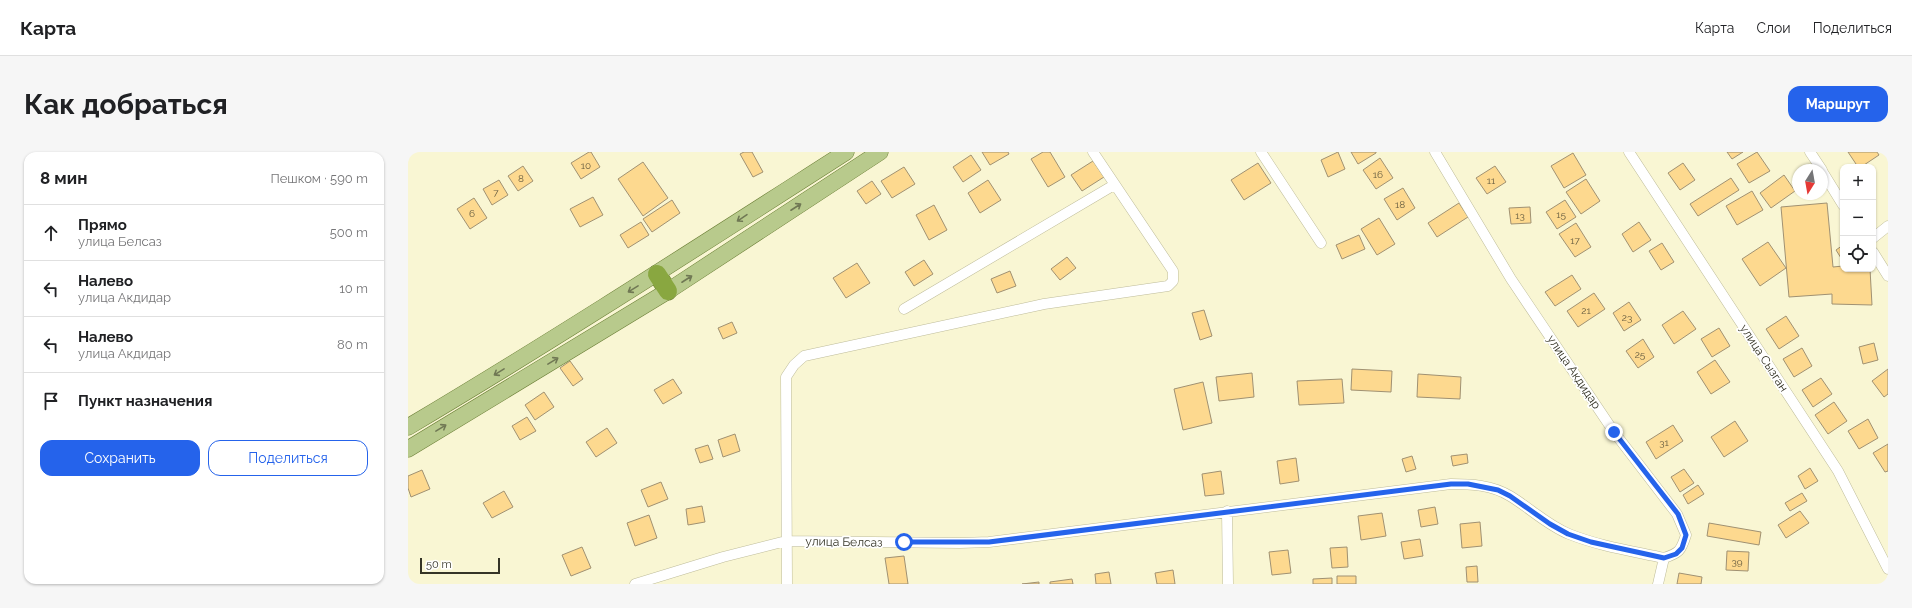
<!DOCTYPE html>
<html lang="ru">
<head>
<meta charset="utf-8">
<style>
  :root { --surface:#fff; --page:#f6f6f6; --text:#202124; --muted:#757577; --line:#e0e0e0; --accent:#2563eb }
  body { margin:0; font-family:Raleway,sans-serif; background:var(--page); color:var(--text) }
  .controls { position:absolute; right:12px; top:12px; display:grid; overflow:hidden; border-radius:8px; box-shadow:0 1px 3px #0004 }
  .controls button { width:36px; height:36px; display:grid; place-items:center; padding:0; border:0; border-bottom:1px solid var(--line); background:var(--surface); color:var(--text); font:20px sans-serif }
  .compass { position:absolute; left:1384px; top:12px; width:36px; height:36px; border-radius:50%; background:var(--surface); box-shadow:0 1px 3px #0004; rotate:191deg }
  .scale { position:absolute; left:12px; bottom:10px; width:80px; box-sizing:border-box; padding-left:4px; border:2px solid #353426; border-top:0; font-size:11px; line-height:14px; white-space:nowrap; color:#353426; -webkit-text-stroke:3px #fff; paint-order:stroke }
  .stop { position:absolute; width:12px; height:12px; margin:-9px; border:3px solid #2563eb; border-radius:50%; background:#fff }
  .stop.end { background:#2563eb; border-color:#fff; box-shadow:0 1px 4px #0008 }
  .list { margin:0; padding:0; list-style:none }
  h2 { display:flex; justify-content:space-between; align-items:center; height:52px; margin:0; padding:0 16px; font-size:17px }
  h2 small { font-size:13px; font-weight:400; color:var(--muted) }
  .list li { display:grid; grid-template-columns:26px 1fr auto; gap:12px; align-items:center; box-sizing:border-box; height:56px; padding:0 16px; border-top:1px solid var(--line) }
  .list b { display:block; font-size:15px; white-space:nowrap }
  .list p { margin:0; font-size:13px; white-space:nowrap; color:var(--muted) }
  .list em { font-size:13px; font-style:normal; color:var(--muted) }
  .actions { display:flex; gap:8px; padding:12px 16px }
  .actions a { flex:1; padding:9px 0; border:1px solid var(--accent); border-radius:12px; text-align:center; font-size:14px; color:var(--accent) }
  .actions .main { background:var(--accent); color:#fff }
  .icon { flex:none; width:22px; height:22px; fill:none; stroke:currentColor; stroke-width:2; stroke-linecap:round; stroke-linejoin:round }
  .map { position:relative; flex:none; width:1480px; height:432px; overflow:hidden; border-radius:12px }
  header { display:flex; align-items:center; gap:24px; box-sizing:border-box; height:56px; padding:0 20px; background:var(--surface); border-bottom:1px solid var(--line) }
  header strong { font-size:19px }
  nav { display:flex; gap:22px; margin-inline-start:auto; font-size:14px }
  .intro { display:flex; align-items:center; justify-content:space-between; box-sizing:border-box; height:96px; padding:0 24px }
  h1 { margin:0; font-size:28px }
  .button { padding:10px 18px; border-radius:12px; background:var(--accent); color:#fff; font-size:14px; font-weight:700 }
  main { display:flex; gap:24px; padding:0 24px }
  aside { flex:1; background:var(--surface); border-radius:12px; box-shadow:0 1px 3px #0004 }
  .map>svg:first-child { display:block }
</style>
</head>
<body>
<header>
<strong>Карта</strong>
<nav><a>Карта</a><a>Слои</a><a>Поделиться</a></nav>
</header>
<div class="intro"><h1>Как добраться</h1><a class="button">Маршрут</a></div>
<main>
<aside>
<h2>8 мин<small>Пешком · 590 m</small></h2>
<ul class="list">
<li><svg class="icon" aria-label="ahead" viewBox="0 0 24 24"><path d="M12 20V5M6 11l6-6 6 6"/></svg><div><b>Прямо</b><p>улица Белсаз</p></div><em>500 m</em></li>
<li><svg class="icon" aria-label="left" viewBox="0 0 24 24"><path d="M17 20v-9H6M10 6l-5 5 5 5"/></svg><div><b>Налево</b><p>улица Акдидар</p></div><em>10 m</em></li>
<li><svg class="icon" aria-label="left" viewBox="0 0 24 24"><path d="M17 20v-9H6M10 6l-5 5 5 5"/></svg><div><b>Налево</b><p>улица Акдидар</p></div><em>80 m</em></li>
<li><svg class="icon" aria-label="arrive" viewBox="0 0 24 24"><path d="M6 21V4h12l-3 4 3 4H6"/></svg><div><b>Пункт назначения</b></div></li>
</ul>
<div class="actions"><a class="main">Сохранить</a><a>Поделиться</a></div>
</aside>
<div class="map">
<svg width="1480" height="432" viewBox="0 0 1480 432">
  <rect width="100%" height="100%" fill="#f9f6d3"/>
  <!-- building -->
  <path fill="#fdd98f" stroke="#a09172" d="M181,0H183L192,15L173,27L163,11Z
    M336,0H344L355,20L345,25L332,2Z
    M574,0H600L601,2L582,13Z
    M635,0H642L657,25L640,35L623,7Z
    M930,0L937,17L920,25L913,8Z
    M943,0H968V1L950,12Z
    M1319,0H1335L1324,7Z
    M1349,0L1362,19L1341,31L1329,12Z
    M1440,0H1469L1471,3L1453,15H1450Z
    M1165,1L1178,23L1156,36L1143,14Z
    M563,3L573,18L555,30L545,15Z
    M972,6L985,26L968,37L955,18Z
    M685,9L696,25L674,39L663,23Z
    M235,10L260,46L235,64L210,27Z
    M850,11L863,31L836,48L823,28Z
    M1275,11L1287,28L1272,38L1260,21Z
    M115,14L125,29L110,39L100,24Z
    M1087,14L1098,30L1079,42L1068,26Z
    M496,15L507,32L484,46L473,29Z
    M1376,23L1387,39L1363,56L1352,41Z
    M1323,26L1331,38L1290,64L1282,52Z
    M1178,27L1192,49L1173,62L1158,40Z
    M91,28L100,43L84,53L75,37Z
    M580,28L593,48L572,61L560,41Z
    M464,29L473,42L458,52L449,39Z
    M995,36L1007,56L989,68L976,47Z
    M1344,39L1355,58L1329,73L1318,54Z
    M185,45L195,63L172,75L162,57Z
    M66,46L79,66L62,77L49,57Z
    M264,48L272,61L244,80L235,67Z
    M1157,48L1168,65L1149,77L1138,60Z
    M1051,51L1060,65L1029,85L1020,71Z
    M1419,51L1425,115L1435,114V117H1462L1464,153L1424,152V142L1381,145L1373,55Z
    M526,53L539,78L521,88L508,63Z
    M1122,55L1123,71L1103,72L1101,56Z
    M971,66L987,92L969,103L953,77Z
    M233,70L241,83L220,96L212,83Z
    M1231,70L1243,88L1225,100L1214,82Z
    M1168,71L1183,95L1167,105L1151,82Z
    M951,83L957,97L934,107L928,93Z
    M1360,90L1378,116L1352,134L1334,107Z
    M1254,91L1266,110L1253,118L1241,99Z
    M1435,93V104L1433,106L1428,98Z
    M659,105L668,116L652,128L643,117Z
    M516,108L525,122L506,134L497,120Z
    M449,111L462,131L438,146L425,126Z
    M602,119L608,134L589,141L583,127Z
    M1164,123L1173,137L1147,154L1137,140Z
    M1186,141L1197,157L1170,175L1159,159Z
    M1221,150L1233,168L1216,179L1205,161Z
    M796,158L804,184L792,188L784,161Z
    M1275,159L1288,177L1266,192L1254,173Z
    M1378,164L1391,184L1371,197L1358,177Z
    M324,170L329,181L315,187L310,176Z
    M1311,176L1322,194L1304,205L1293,187Z
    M1235,187L1246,205L1230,216L1218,199Z
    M1466,191L1470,208L1455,212L1451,195Z
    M1394,196L1404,214L1386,225L1375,207Z
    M1307,208L1322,230L1303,242L1289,220Z
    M162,209L175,227L165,234L152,216Z
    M944,217L984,219L983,240L943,238Z
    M1480,217V242L1476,245L1464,229Z
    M844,221L846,245L811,249L808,225Z
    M1010,222L1053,225L1052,247L1009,245Z
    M1413,226L1424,242L1405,255L1394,238Z
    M265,227L274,241L255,252L246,238Z
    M934,227L936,251L891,253L889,229Z
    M795,230L804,271L775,278L766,237Z
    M136,240L146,255L127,268L117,253Z
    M1426,250L1439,269L1420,282L1407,263Z
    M119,265L128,279L112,288L104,274Z
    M1460,267L1470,286L1451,297L1440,279Z
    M1327,269L1340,289L1316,305L1303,285Z
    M1265,273L1275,289L1248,307L1238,290Z
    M199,276L209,291L188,305L178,290Z
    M327,282L332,299L315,305L310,288Z
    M1480,292V319L1477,320L1465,301Z
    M300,293L305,307L292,311L287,297Z
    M1059,302L1060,311L1045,314L1043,304Z
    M1004,304L1008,317L998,320L994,307Z
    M888,306L891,329L872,332L869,309Z
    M1402,316L1410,329L1397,337L1390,324Z
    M1276,317L1286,331L1272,340L1263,325Z
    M14,318L22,337L3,345L0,336V324Z
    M813,319L816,342L797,344L794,322Z
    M253,330L260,347L240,355L233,338Z
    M1290,333L1296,342L1280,352L1275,343Z
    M96,339L105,355L84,366L75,351Z
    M1394,341L1399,349L1382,359L1377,351Z
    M294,354L297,370L280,373L278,357Z
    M1027,355L1030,372L1013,375L1010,358Z
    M1392,359L1401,371L1378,386L1370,373Z
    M974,361L978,384L953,388L950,364Z
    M241,363L249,386L227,394L219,371Z
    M1072,370L1074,394L1054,396L1052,372Z
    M1301,371L1353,380L1351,393L1299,384Z
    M1012,387L1015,404L996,407L993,390Z
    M174,395L183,416L163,424L154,403Z
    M939,395L940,415L924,416L922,396Z
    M880,398L883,421L864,423L861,400Z
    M1319,399L1341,400L1340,419L1318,418Z
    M496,404L500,432H481L477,406Z
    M1069,414L1070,430H1059L1058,415Z
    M765,418L767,432H749L747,421Z
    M701,420L703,432H688L687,422Z
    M1271,421L1294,425L1293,432H1269Z
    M929,424H948V432H929Z
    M924,426V432H905V427Z
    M664,427L665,432H642V430Z
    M631,430V432H614Z"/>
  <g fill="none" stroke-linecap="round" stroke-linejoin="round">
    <!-- street casing -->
    <g stroke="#bebc9a" stroke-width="11">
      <path id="street" d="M853,0L913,91
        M1027,0L1103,127L1206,280L1269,362L1278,383C1273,399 1271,401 1256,406L1250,432
        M1221,0L1430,319L1480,417
        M1402,0L1414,18
        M1414,19L1435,53
        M1465,86L1480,74
        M1465,100L1480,124
        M496,157L706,33
        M819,359L820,432
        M227,432L315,405L378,389L552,391L581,390L1043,332C1063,332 1084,333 1102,344C1122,356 1139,373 1161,382C1191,394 1224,399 1256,406
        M379,432L378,225L386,213L396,204L636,152L760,134L765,129V119L685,0"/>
    </g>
    <!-- primary casing -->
    <g stroke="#6c7f37" stroke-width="17">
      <path id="primary" d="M0,275C148,187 293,93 438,0
        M0,297L260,139L472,0"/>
    </g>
    <!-- highway casing -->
    <g stroke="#6c7f37" stroke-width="19">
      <path id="highway" d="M249,122L260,139"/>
    </g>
    <!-- street -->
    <use href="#street" stroke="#fff" stroke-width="10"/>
    <!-- primary -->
    <use href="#primary" stroke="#b8ca8c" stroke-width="16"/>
    <!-- highway -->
    <use href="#highway" stroke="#89a740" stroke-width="18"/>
  </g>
  <!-- one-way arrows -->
  <defs><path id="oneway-shaft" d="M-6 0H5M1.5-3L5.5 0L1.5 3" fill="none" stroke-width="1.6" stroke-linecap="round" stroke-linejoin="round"/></defs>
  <g stroke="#707854">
    <use href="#oneway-shaft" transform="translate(388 55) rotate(-33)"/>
    <use href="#oneway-shaft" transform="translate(334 66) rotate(146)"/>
    <use href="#oneway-shaft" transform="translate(279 127) rotate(-33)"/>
    <use href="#oneway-shaft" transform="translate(225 137) rotate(148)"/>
    <use href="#oneway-shaft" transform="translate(145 209) rotate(-31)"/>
    <use href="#oneway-shaft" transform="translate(91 220) rotate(148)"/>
    <use href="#oneway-shaft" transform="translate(33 276) rotate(-31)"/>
  </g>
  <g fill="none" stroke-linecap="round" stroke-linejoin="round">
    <!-- route -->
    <path stroke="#2563eb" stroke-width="5" d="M496,390H581L1043,332H1060L1090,338L1102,344L1142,372L1160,382L1183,390L1256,406L1268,402L1274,396L1278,383L1270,362L1206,280"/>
  </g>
  <g text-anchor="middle" stroke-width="3.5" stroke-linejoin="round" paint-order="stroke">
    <!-- number labels -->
    <g font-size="10" fill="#675d40">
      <text x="178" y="17">10</text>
      <text x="970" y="26">16</text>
      <text x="113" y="30">8</text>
      <text x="1083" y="32">11</text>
      <text x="88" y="44">7</text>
      <text x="992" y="56">18</text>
      <text x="64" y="65">6</text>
      <text x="1153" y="66">15</text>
      <text x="1112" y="67">13</text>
      <text x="1167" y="92">17</text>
      <text x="1178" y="162">21</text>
      <text x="1219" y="169">23</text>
      <text x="1232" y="206">25</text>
      <text x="1256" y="294">31</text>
      <text x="1329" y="413">39</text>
    </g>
    <!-- street labels -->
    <g font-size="12" fill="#353426" stroke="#fff">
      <text transform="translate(1356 206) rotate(57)" y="4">улица Сызган</text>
      <text transform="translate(1166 220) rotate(56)" y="4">улица Акдидар</text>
      <text transform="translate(436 390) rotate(1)" y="4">улица Белсаз</text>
    </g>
  </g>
</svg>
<div class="controls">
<button>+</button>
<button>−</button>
<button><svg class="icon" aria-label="locate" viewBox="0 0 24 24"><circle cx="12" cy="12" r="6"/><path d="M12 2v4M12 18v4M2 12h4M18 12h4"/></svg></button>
</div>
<svg class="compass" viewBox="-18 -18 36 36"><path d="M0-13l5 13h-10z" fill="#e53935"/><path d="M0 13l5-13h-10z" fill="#757577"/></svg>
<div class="scale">50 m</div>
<div class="stop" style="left:496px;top:390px"></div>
<div class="stop end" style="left:1206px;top:280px"></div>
</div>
</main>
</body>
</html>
